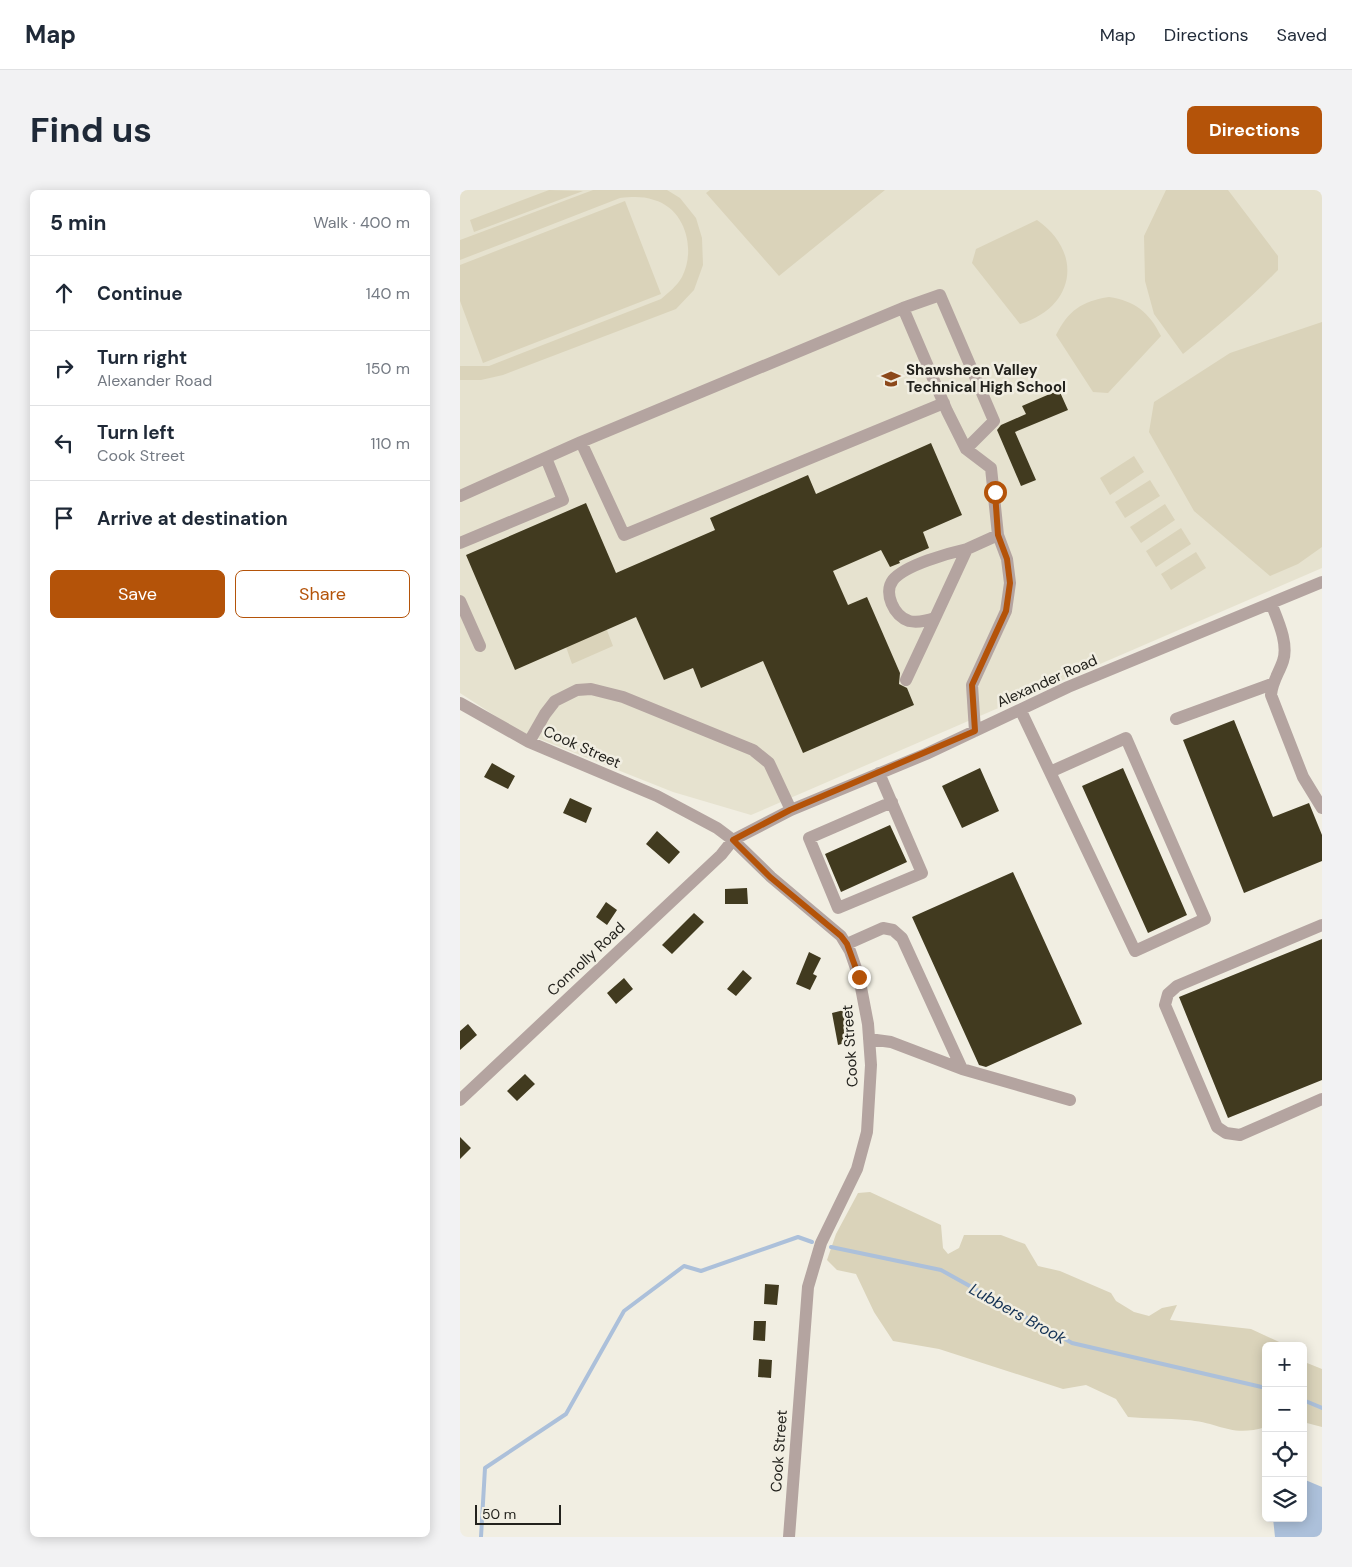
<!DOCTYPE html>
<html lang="en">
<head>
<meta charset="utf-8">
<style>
  :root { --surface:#fff; --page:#f2f2f3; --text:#1f2937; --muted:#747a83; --line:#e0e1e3; --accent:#b45309 }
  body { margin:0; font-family:"DM Sans",sans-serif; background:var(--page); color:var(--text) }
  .controls { position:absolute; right:15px; bottom:15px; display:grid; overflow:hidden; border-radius:8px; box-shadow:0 2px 12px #0003 }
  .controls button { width:45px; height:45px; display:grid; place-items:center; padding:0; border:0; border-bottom:1px solid var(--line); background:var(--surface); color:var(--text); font:25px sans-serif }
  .scale { position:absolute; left:15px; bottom:12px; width:86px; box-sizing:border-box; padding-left:5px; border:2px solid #23221d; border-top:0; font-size:14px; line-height:18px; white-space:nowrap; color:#23221d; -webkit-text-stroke:4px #f1eee2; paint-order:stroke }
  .stop { position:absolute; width:15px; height:15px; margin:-11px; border:4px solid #b45309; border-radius:50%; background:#fff }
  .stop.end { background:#b45309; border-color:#fff; box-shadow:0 1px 5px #0008 }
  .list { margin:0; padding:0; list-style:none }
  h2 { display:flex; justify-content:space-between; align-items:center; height:65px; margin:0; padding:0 20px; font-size:21px }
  h2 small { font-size:16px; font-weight:400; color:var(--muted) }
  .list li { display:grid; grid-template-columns:32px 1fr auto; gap:15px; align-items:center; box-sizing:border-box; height:75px; padding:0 20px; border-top:1px solid var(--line) }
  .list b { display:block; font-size:19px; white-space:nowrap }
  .list p { margin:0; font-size:16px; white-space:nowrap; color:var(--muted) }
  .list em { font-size:16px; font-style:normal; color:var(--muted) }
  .actions { display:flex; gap:10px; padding:15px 20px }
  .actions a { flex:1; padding:11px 0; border:1px solid var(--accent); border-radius:8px; text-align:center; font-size:18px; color:var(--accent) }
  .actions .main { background:var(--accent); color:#fff }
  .icon { flex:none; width:28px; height:28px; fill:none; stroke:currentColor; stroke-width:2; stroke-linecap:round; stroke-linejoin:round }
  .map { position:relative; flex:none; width:862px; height:1347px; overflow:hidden; border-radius:8px }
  header { display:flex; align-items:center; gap:30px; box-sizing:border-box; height:70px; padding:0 25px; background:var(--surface); border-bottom:1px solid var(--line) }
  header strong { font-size:24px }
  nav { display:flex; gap:28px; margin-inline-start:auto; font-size:18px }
  .intro { display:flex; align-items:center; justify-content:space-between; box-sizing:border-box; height:120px; padding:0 30px }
  h1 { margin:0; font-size:35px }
  .button { padding:12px 22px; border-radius:8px; background:var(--accent); color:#fff; font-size:18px; font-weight:700 }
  main { display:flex; gap:30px; padding:0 30px }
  aside { flex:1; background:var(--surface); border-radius:8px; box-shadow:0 2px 12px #0003 }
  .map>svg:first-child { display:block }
</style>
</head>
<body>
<header>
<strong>Map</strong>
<nav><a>Map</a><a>Directions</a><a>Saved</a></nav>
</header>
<div class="intro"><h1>Find us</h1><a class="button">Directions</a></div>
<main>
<aside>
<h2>5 min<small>Walk · 400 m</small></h2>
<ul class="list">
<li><svg class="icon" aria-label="ahead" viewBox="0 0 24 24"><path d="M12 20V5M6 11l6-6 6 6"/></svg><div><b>Continue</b></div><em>140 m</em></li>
<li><svg class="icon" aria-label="right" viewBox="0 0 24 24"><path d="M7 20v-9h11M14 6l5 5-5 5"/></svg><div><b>Turn right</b><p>Alexander Road</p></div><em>150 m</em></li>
<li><svg class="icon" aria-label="left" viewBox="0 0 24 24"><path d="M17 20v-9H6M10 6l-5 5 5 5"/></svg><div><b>Turn left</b><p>Cook Street</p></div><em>110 m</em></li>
<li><svg class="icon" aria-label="arrive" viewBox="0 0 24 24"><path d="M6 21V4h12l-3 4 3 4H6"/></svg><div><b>Arrive at destination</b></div></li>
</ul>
<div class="actions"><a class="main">Save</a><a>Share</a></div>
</aside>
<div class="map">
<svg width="862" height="1347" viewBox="0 0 862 1347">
  <rect width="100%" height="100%" fill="#f1eee2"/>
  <!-- built -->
  <path fill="#e6e2cf" d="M0,0H862V378L291,625L213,602L57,540L0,503Z"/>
  <!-- green -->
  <path fill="#dad3ba" d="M89,0L123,1L14,42L10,30Z
    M133,0H207L220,8L236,28L242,48L243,75L234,100L216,119L43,185L21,190H0V176H29L201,109C208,103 217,96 222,87C236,60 226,19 194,10C182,6 172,7 160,8L0,70V50Z
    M250,0H425L319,86L246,3Z
    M706,0H768L818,66V80C788,111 756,138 723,164L694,124L685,91L684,46Z
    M165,11L201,104L23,173L0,111V75Z
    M577,30C624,63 615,117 560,134L512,73L516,59Z
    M649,107C675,111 689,122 701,146L648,203L633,202L596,145C608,121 622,111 649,107Z
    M862,132V357L838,374L810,386L734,321L689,242L694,212L770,163Z
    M674,266L684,282L650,305L640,288Z
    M690,290L700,306L665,328L655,312Z
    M705,314L715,330L681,353L670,337Z
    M721,338L731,354L696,377L686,361Z
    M736,362L746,378L711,400L701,384Z
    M145,435L153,456L112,474L105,454Z
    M410,1002L481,1035L483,1058L488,1064L499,1058L504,1045H541L565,1054L578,1076L600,1081L651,1103L656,1111L674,1122L689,1126L702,1118L717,1115L710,1130L791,1139L828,1156H806V1237C770,1248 760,1232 726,1230C707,1228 687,1229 668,1227L656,1209L626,1195L603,1199L479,1159L433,1151L414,1122L396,1084L377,1080L367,1070L376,1044L398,1003Z
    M843,1168L847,1173L862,1179V1237L843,1232Z"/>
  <!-- water -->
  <path fill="#acc0da" d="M843,1289L862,1297V1347H815L813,1328H843Z"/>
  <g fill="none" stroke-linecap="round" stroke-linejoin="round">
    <!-- stream -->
    <path stroke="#acc0da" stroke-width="4" d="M371,1057L481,1080L612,1153L806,1198
      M843,1210L862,1218
      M21,1347L25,1278L106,1224L164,1121L224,1076L241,1081L338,1047L352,1052"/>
  </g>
  <!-- building -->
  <path fill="#413a1f" d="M599,200L608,220L555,242L576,290L561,296L537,240L541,235L566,224L562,216Z
    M471,253L502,325L463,342L469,358L439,371L440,373L430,377L421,360L373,381L388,415L407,407L440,483L439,494L447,498L454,515L343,563L303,471L241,498L233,478L204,490L176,427L55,480L6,365L126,313L156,383L255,340L250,328L348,285L356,304Z
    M774,530L813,627L849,613L862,645V671L784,703L723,550Z
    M32,573L55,586L48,599L24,587Z
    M520,578L539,621L502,638L482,596Z
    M663,578L727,725L688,743L622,596Z
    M110,608L132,618L126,633L103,623Z
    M430,635L447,672L381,702L365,664Z
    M197,641L220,662L209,674L186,654Z
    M553,682L622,834L526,877L519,875L452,727Z
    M287,698L288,714H265V699Z
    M146,712L157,720L147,735L136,727Z
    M234,723L244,732L212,764L202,755Z
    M862,749V890L768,928L719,807Z
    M349,762L361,768L353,784L357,786L350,800L336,794Z
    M283,780L292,788L276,806L267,799Z
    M164,788L173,799L156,814L147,803Z
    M384,820L392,851L378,855L372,823Z
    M8,834L17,845L0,860V841Z
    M65,884L75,894L57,911L47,901Z
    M0,947L11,958L0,969Z
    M305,1094L319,1095L317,1115L304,1114Z
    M294,1131H306L305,1151L293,1150Z
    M299,1169L312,1170L311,1188L298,1187Z"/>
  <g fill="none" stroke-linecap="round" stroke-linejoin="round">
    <!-- minor -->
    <path stroke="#b4a4a0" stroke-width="12" d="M443,118L480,105L534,231L506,259
      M121,252L164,345L484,213
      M0,306L121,252L443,118L487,221L506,259L531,278L538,345
      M0,353L103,310L86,268
      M507,359L538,345L547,369L550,393L546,421L512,495L515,541
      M0,411L20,456
      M811,413C817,429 829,453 823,471C819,483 812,492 811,505L843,587L862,618
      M446,490L475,428C466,431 458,433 449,431C434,426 423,403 433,390C445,375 489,363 507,359L475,428
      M0,513L69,552L197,606L257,638L273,650L311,687L381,746L390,761L399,787L408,834L411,875L407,942L397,979L361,1053L348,1097L329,1347
      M561,521L675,761L745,729L666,548L590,582
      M716,529L812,494
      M69,552L85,524L95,511L117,500L131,499L163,507L293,560L309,573L331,620
      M419,583L462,683L378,718L349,648L432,612
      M862,735L717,796L708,804L705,815L757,937L766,943L780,945L862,909
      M387,754L423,738L433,740L442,748L502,879
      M409,849L431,852L502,879L610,910
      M0,910L261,665L273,650L331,620L466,564L608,497L862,392"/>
  </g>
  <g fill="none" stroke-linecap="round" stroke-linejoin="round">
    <!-- route -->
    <path stroke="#b45309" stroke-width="6" d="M399,787L387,754L381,746L310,687L273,650L330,620L515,541L512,495L546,421L550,393L547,369L538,345L535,302"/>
  </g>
  <!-- icons -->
  <defs>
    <g id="school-bare" transform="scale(1.5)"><path d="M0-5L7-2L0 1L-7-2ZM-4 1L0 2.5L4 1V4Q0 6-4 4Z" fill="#8c481b" stroke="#f1eee2" stroke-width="2.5" paint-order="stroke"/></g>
  </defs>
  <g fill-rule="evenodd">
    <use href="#school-bare" x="431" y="189"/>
  </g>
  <g text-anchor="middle" stroke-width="5" stroke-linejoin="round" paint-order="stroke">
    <!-- poi labels -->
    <g font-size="15" font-weight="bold" fill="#23221d" stroke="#f1eee2" text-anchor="start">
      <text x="446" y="185">Shawsheen Valley<tspan x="446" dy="17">Technical High School</tspan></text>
    </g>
    <!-- street labels -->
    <g font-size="15" fill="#23221d" stroke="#f1eee2">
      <text transform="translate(587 491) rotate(-24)" y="5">Alexander Road</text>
      <text transform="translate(122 557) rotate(24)" y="5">Cook Street</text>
      <text transform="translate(126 769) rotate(-43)" y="5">Connolly Road</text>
      <text transform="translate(390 856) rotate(-94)" y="5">Cook Street</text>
      <text transform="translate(319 1261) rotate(-86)" y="5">Cook Street</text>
    </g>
    <!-- water labels -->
    <g font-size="16" font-style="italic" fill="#123053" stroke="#f1eee2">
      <text transform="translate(558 1123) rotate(29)" y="6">Lubbers Brook</text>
    </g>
  </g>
</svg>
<div class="controls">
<button>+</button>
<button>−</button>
<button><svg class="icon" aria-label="locate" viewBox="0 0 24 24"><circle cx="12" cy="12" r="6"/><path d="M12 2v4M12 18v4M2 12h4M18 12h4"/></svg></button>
<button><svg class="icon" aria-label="layers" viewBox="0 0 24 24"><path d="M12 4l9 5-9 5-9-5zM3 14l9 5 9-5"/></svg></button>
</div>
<div class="scale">50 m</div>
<div class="stop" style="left:535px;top:302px"></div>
<div class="stop end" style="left:399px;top:787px"></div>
</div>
</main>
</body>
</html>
